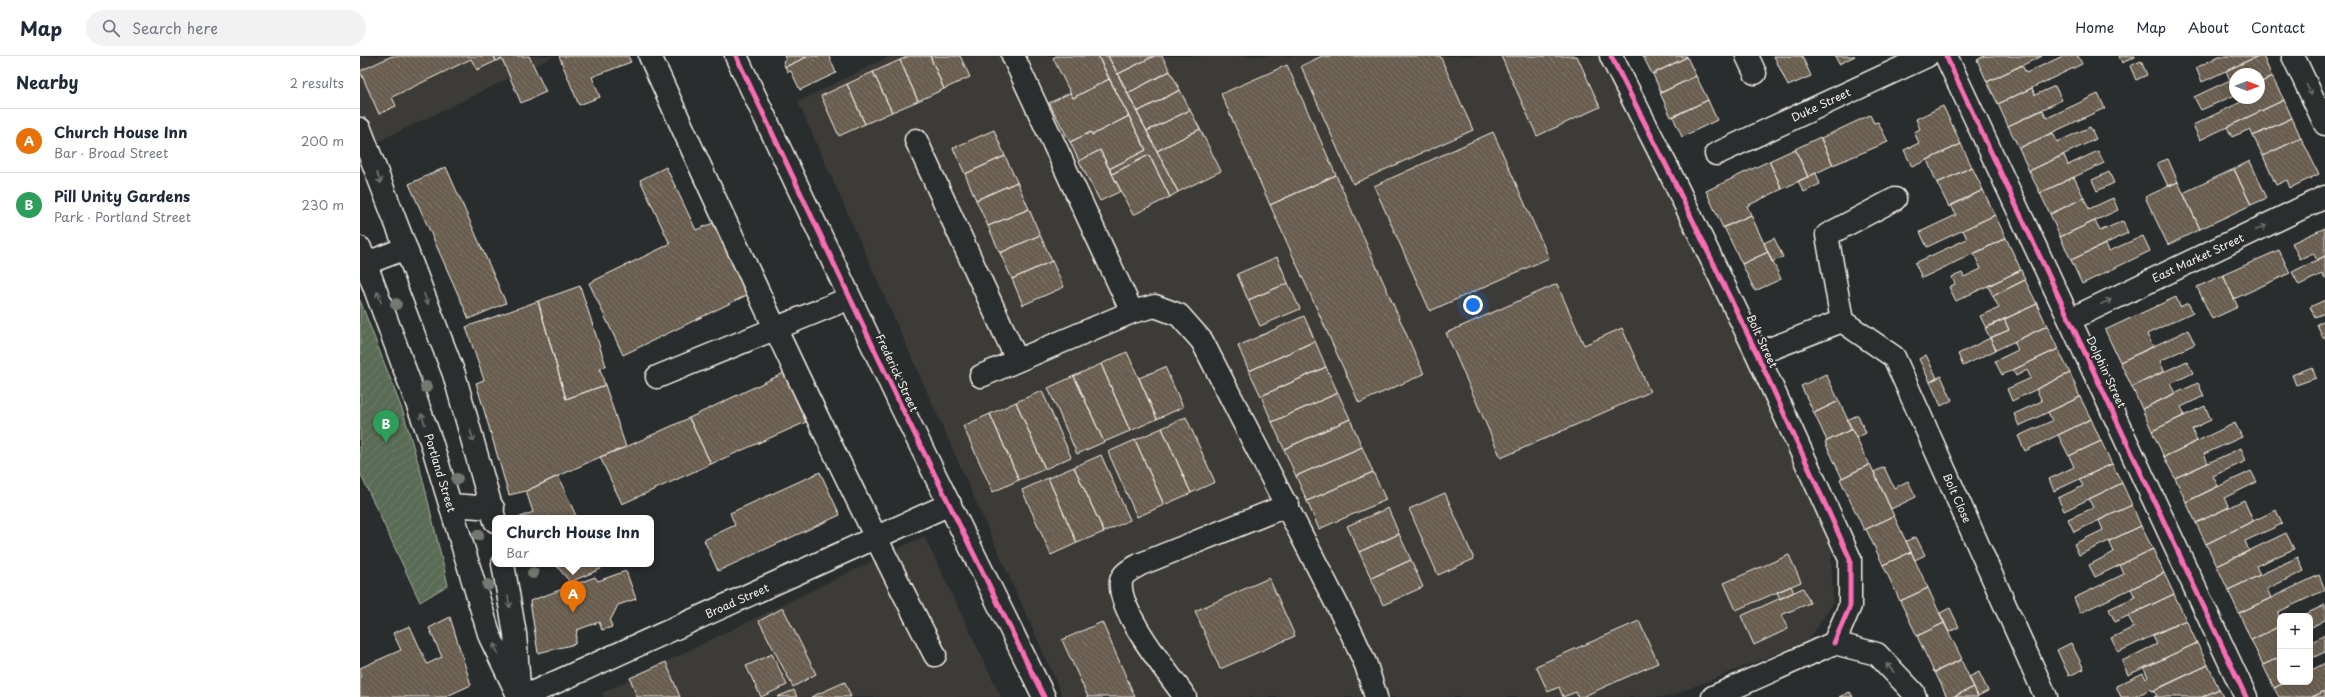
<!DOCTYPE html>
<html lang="en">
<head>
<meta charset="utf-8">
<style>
  :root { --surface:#fff; --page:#f2f2f3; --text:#1f2937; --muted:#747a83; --line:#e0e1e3; --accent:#db2777 }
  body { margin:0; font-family:"Playpen Sans",sans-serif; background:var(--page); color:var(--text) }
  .controls { position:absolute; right:12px; bottom:12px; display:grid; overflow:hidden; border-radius:8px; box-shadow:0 4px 16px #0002 }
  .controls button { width:36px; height:36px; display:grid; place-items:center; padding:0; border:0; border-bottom:1px solid var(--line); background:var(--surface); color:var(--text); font:20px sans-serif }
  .compass { position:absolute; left:1869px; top:12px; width:36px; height:36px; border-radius:50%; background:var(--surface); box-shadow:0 4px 16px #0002; rotate:90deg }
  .you { position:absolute; left:1113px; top:249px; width:14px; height:14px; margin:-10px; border:3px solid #fff; border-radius:50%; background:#1a73e8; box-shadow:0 0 0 6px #1a73e833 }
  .badge { display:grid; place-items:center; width:26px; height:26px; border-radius:50%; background:var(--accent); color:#fff; font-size:13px; font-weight:700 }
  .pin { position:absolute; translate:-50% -33px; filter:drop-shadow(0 1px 2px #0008) }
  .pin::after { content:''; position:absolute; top:21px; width:14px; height:12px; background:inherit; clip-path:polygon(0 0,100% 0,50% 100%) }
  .popup { position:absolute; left:132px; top:459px; width:162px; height:52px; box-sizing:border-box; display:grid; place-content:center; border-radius:8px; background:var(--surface); filter:drop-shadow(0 1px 3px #0005); font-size:13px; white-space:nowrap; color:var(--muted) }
  .popup b { font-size:15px; color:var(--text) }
  .popup::after { content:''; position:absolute; left:50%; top:100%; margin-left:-8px; border:8px solid transparent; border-top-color:var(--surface) }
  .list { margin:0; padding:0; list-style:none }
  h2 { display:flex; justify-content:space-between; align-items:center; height:52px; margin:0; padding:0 16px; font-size:17px }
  h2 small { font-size:13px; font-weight:400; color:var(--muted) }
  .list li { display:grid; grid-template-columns:26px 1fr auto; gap:12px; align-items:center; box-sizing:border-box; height:64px; padding:0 16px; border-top:1px solid var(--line) }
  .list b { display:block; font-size:15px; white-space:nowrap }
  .list p { margin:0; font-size:13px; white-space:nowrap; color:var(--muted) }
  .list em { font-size:13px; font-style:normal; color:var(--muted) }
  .icon { flex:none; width:22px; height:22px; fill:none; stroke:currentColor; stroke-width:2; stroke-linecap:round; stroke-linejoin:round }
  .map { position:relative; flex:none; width:1965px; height:641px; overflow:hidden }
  header { display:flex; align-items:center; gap:24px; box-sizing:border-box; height:56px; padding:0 20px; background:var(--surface); border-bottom:1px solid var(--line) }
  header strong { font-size:19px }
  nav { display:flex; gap:22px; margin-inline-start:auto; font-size:14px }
  .search { width:280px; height:36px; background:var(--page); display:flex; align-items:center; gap:10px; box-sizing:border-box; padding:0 14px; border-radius:22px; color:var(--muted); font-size:15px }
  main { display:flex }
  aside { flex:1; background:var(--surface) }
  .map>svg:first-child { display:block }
</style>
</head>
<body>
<header>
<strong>Map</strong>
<div class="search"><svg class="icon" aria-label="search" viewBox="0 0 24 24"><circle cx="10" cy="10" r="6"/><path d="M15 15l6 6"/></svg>Search here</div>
<nav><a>Home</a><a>Map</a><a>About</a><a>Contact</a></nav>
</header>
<main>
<aside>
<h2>Nearby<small>2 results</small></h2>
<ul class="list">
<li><span class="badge" style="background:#e8710a">A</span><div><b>Church House Inn</b><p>Bar · Broad Street</p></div><em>200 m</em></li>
<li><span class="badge" style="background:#2e9e5b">B</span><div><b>Pill Unity Gardens</b><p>Park · Portland Street</p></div><em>230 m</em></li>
</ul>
</aside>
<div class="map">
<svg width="1965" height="641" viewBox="0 0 1965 641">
  <defs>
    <pattern id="garden-furrows" width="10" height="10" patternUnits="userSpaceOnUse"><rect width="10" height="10" fill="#5a6c55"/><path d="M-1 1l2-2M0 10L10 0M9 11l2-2" fill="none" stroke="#72816d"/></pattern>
    <pattern id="building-back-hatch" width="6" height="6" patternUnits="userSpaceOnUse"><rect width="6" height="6" fill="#685d4f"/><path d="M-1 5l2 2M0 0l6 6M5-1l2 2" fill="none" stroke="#7e7568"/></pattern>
  </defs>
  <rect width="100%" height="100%" fill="#2a2d2e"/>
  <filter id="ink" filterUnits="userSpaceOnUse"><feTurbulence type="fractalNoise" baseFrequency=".025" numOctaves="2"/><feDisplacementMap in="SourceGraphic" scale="8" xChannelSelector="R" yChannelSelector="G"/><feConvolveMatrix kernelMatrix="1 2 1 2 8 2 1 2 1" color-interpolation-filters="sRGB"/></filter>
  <g filter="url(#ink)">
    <!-- built -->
    <path fill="#3d3b38" d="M0,0H195L7,91L0,73Z
      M530,0H1246L1383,291L1471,492L1473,547L1448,585L1308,641H703L438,46Z
      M564,480L641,641H244L242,637Z"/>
    <!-- garden -->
    <path fill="url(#garden-furrows)" stroke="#a7ae9e" d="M0,244L43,356L62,420L88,529L60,546L0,417Z"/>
    <!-- building -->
    <path fill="url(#building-back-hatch)" stroke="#f4f1e8" d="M32,0H134L136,5L117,14L111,3L32,41L36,50L19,58L0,15Z
      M134,0H169L186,36L161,47L142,3L136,5Z
      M199,0H268L271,6L232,21L240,41L219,49Z
      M424,0H449L425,11L423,5L426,4Z
      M449,0H469L476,17L440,34L431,15L428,16L425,11Z
      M549,0H570L584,33L558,45L540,4Z
      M570,0H600L610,21L584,33Z
      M696,0H738L749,23L713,42L693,2Z
      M738,0H748L818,136L810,141L789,99L752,118L749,113L786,94Z
      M748,0H794L758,18Z
      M794,0H802L810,15L768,37L758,18Z
      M962,0H1080L1113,74L993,128L941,10Z
      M1141,0H1217L1240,51L1177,80Z
      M1283,0H1327V1L1292,18Z
      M1414,0H1442L1451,20L1428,30Z
      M1475,0H1495L1479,8Z
      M1624,0H1682L1627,26L1617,4Z
      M1703,0H1718L1722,8L1638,48L1627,26L1662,9L1666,17Z
      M1759,0H1775V1L1762,7Z
      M1859,0H1898L1842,26L1836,12Z
      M1898,0H1903L1912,21L1899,27V18H1875V39L1841,54L1834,41L1870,24L1866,15Z
      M1327,1L1336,20L1301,37L1293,18Z
      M540,4L558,45L532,56L513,16Z
      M1781,5L1787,19L1776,24L1770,10Z
      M927,9L976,119L910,149L861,38Z
      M810,15L820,34L777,56L768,37Z
      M513,16L532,56L505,68L487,28Z
      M1336,20L1348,44L1311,61L1300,37Z
      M1912,21L1924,44L1840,84L1833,69L1881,46L1878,42H1899V27Z
      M749,23L769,60L732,79L731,76L710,86L689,47L710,37L713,42Z
      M487,28L505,68L479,80L461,40Z
      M1695,30L1702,44L1648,70L1638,48L1672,32L1675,39Z
      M820,34L830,54L787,75L777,56Z
      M1738,38L1745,52L1659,92L1648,70L1683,54L1687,62Z
      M1348,44L1357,64L1322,81L1313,61Z
      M1924,44L1932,62L1893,80L1890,73L1872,81L1867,71Z
      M1583,50L1601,88L1552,111L1544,94L1559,87L1554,76L1560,73L1556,63Z
      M830,54L840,73L797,95L787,75Z
      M1510,59L1514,67L1518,66L1528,86L1473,109L1461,82Z
      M769,60L786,94L749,113L740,94L719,105L710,86L731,76L732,79Z
      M1932,62L1941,82L1903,100L1893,80Z
      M1730,71L1736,83L1669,115L1659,92L1693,77L1697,86Z
      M840,73L861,115L818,136L797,95Z
      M634,74L645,100L605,118L593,92Z
      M1133,76L1189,202L1070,255L1014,130Z
      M1460,81L1473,109L1448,121L1435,93Z
      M1941,82L1959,118L1930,132L1927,124L1916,129L1903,100Z
      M1601,88L1612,111L1577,127L1567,104Z
      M1435,93L1448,121L1422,133L1409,105Z
      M740,94L761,135L740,145L719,105Z
      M1738,95L1744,107L1680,137L1669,115L1704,99L1708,109Z
      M789,99L810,141L773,159L752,118Z
      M645,100L657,126L616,144L605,118Z
      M1808,103L1818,126L1808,130L1797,107Z
      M1409,105L1422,133L1387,150L1391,159L1363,172L1346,135Z
      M1890,105L1907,142L1891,149L1874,113Z
      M86,111L146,247L109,263L49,128Z
      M306,111L336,174L353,167L387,239L263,299L229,227L310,188L280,124Z
      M1612,111L1623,134L1589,151L1577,127Z
      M1874,113L1891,149L1840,173L1823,137Z
      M1749,116L1754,127L1737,135L1732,124Z
      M1456,117L1460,128L1444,136L1438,125Z
      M976,119L1064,318L999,347L910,149Z
      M1714,121L1724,142L1690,158L1680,137Z
      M657,126L669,153L628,170L616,144Z
      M1818,126L1840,173L1808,189L1785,141Z
      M1623,134L1635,159L1567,191L1560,176L1596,159L1591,149Z
      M1724,142L1729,153L1753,142L1758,154L1700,181L1690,158Z
      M669,153L680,179L640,197L628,170Z
      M1391,159L1408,196L1382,208L1364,171Z
      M1635,159L1646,182L1562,222L1555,207L1607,183L1603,174Z
      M1735,165L1740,175L1763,165L1768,177L1711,204L1700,181Z
      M1965,172V200L1957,204L1953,197L1940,203L1932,187Z
      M680,179L692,205L652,223L640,197Z
      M1783,180L1790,195L1722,228L1711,204L1746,188L1749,195Z
      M1414,182L1423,201L1412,206L1404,187Z
      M1646,182L1661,214L1596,245L1589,231L1595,228L1592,221L1602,217L1604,221L1621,213L1614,198Z
      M1919,194L1930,217L1874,243L1863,219Z
      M1408,196L1421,223L1395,235L1382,208Z
      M1965,200V223L1962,218L1939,229L1932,216Z
      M917,201L928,227L888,244L877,218Z
      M692,205L704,231L663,249L652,223Z
      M1661,214L1665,224L1633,240L1628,230Z
      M1863,219L1878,251L1852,263L1837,231Z
      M1665,224L1677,248L1626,272L1620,260L1639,252L1633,240Z
      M928,227L940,253L900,270L888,244Z
      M1197,228L1224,289L1262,272L1290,336L1141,402L1086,277Z
      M220,230L246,310L240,313L245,329L206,343L178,245Z
      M1816,241L1820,251L1828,247L1833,256L1787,278L1793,291L1760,306L1745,274Z
      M1965,244V257L1955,261L1950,251Z
      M178,245L206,343L245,329L266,391L240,401L166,435L149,439L116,327L124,324L106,271Z
      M1677,248L1687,270L1636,294L1630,282L1649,274L1644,263Z
      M944,260L955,285L889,315L878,290Z
      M1644,263L1649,274L1630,282L1625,272Z
      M1965,264V281L1963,282L1957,268Z
      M1687,270L1698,293L1642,319L1635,305L1658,294L1654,286Z
      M1828,274L1835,288L1800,305L1804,315L1772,331L1760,306Z
      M1630,282L1636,294L1603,310L1598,298Z
      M955,285L966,311L901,340L889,315Z
      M1698,293L1710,317L1652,345L1647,333L1671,322L1667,314L1656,320L1653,314Z
      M767,296L797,363L770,375L741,308Z
      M1566,299L1577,322L1570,326L1559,303Z
      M1827,305L1833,317L1810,328L1815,337L1782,353L1772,331Z
      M741,308L770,375L744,386L714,320Z
      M805,311L823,351L797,363L779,322Z
      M966,311L978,337L912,366L901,340Z
      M1952,311L1956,322L1936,329L1932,319Z
      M424,317L446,366L351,408L329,362Z
      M1710,317L1720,341L1659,370L1654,358L1682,345L1676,333Z
      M1466,318L1479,345L1454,357L1441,330Z
      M714,320L744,386L717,398L688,332Z
      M1581,320L1592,344L1581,350L1570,326Z
      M1838,327L1844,340L1821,351L1825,359L1792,375L1782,353Z
      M682,335L711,401L685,413L656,346Z
      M978,337L990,363L924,393L912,366Z
      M1720,341L1731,363L1665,395L1658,380L1692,365L1688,356Z
      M1479,345L1492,373L1467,385L1454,357Z
      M656,346L685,413L659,424L630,358Z
      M1845,350L1851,364L1832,373L1837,385L1804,401L1792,375Z
      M630,358L659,424L633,436L603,370Z
      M1498,359L1506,377L1496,382L1487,364Z
      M826,361L855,426L831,437L802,372Z
      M329,362L351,408L262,448L240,401L266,391Z
      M990,363L1002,391L936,420L924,393Z
      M1731,363L1741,385L1709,400L1698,379Z
      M1875,367L1882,381L1844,398L1848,407L1815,422L1804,401Z
      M802,372L831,437L804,449L775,384Z
      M1492,373L1509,409L1482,422L1465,386Z
      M775,384L804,449L777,461L748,396Z
      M1741,385L1752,408L1694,435L1689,423L1714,411L1709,400Z
      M1002,391L1013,416L947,445L936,420Z
      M1881,392L1886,405L1853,420L1858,430L1826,446L1815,422Z
      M741,399L770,464L744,476L714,411Z
      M1510,408L1534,460L1504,474L1480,423Z
      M1752,408L1762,427L1704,455L1698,442L1723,430L1719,423Z
      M714,411L744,476L717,487L688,422Z
      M1524,411L1534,432L1548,425L1556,441L1531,453L1514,416Z
      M1891,415L1897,426L1864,442L1869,451L1836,467L1826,446Z
      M460,416L480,459L358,515L344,484L375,469L370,457Z
      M1013,416L1026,444L959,473L947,445Z
      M198,420L217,462H158L173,456L166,435Z
      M688,422L717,487L691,499L662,434Z
      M1762,427L1772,449L1714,476L1708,463L1733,452L1729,443Z
      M1085,437L1114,503L1078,519L1049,453Z
      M1884,444L1893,465L1846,488L1836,467Z
      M1772,449L1781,470L1719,499L1714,488L1743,474L1739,464Z
      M1028,452L1039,478L999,496L987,470Z
      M1916,454L1922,468L1885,485L1889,495L1857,510L1846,488Z
      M1534,460L1551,496L1523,509L1506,473Z
      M1781,470L1793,493L1735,521L1729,509L1754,496L1749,485Z
      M1926,477L1934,493L1896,510L1900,519L1868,534L1857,510Z
      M1039,478L1051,504L1011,522L999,496Z
      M1556,481L1565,499L1555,504L1546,485Z
      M1793,493L1804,517L1720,557L1714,542L1764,518L1760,509Z
      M1551,496L1568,532L1540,545L1523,509Z
      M1429,499L1441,526L1376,554L1364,527Z
      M1938,501L1944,515L1907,533L1911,542L1879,557L1868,534Z
      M1051,504L1063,531L1023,549L1011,522Z
      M195,508H238L241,513L210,526Z
      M266,515L276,543L258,549L250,565L252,571L242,574L239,566L217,574L215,588L178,597L170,545L235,521L238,525Z
      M1804,517L1814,538L1755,566L1749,553L1775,541L1771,533Z
      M1959,519L1965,534L1918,556L1920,570L1891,584L1879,557Z
      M909,522L935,580L860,613L835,555Z
      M1431,530L1434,536L1420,543L1417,536Z
      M1443,532L1450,547L1421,559L1428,573L1394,589L1381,560Z
      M1568,532L1584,567L1557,580L1540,545Z
      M1814,538L1826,564L1758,596L1751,582L1774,571L1768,560Z
      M1965,549V564L1950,572V560H1941Z
      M423,552L456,618L433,631L399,565Z
      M1590,552L1599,571L1589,576L1580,557Z
      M90,561L111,629L85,641H0V612L41,594L33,577L50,570L67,608L82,601L69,572Z
      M1826,564L1837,587L1768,619L1762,605L1797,588L1792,579Z
      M1279,565L1298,607L1222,641H1218L1216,636L1203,641L1199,631L1188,636L1176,610Z
      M742,566L775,641H728L702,584Z
      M1584,567L1602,603L1574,616L1557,580Z
      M1920,570V601L1903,609L1891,584Z
      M1965,579V596L1950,603V587Z
      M1711,587L1724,613L1709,620L1697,594Z
      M1837,587L1848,609L1792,635L1791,633L1774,641H1761L1756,630L1783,617L1786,623L1788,621L1784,612Z
      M412,598L427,629L401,641L386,610Z
      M1920,601V626H1926L1914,632L1903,609Z
      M1601,604L1614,631L1593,641H1587L1575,616Z
      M306,606L320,641H277L270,622Z
      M1965,607V635L1952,641H1919L1914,632L1926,626H1950V615Z
      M1848,609L1859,633L1842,641H1794L1797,640L1794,635Z
      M1619,616L1628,635L1618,640L1609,621Z
      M485,626L491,641H451Z
      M1614,631L1618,641H1593Z
      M1859,633L1863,641H1842Z
      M434,634L437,641H417Z
      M1965,635V641H1952Z
      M1490,636L1493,641H1479Z"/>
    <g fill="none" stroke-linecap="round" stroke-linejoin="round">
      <!-- minor casing -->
      <g stroke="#f4f1e8" stroke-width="25">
        <path id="minor" d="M290,0C381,202 474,402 575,599
          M376,0L542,352L684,641
          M653,0L772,256
          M1251,0L1311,119L1397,298L1490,503V550L1474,587
          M1387,0L1395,17
          M1586,0L1886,641
          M1933,0L1965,68
          M0,73L94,318L135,465
          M556,84L657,304
          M1356,98L1567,0
          M1535,143L1467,179L1482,265L1534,301L1686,641
          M0,192L71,385L130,581L159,641
          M7,207L46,192
          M1711,263L1965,141
          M1397,298L1482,265
          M621,320L772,256L795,250L819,259L842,285L992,578L1006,609L1016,641
          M297,321L490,242
          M91,449L133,452
          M143,508L155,578L159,630
          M1474,587L1517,598L1553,636L1555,641
          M163,641L590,448
          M825,641C807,615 757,555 761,525C763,516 774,512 781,508L928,449
          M1353,641L1474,587"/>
      </g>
      <!-- minor -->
      <use href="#minor" stroke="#2a2d2e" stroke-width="22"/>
      <!-- cycleway casing -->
      <g stroke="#2a2d2e" stroke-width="8">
        <path id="cycleway" d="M376,0L542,352L684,641
          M1251,0L1311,119L1397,298L1490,503V550L1474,587
          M1586,0L1886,641"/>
      </g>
      <!-- cycleway -->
      <use href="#cycleway" stroke="#f96db3" stroke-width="5"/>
    </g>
    <!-- trees -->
    <g fill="#737870">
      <circle cx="36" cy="248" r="6"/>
      <circle cx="66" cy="331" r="6"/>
      <circle cx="97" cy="423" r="6"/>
      <circle cx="118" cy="479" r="6"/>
      <circle cx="173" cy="517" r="6"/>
      <circle cx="128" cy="529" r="6"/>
    </g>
    <!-- one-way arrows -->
    <defs><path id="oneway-shaft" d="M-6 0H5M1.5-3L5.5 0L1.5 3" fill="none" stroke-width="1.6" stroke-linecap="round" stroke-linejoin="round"/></defs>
    <g stroke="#71726f">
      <use href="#oneway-shaft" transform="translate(1949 34) rotate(65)"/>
      <use href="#oneway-shaft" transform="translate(19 122) rotate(69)"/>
      <use href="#oneway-shaft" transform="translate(1901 172) rotate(-25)"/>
      <use href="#oneway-shaft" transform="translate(19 241) rotate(-110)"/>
      <use href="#oneway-shaft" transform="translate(66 243) rotate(69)"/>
      <use href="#oneway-shaft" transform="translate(1746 246) rotate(-25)"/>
      <use href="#oneway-shaft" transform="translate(63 363) rotate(-110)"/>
      <use href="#oneway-shaft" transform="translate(112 380) rotate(74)"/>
      <use href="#oneway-shaft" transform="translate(149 546) rotate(80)"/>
      <use href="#oneway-shaft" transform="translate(136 593) rotate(-116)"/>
      <use href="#oneway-shaft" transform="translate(1530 612) rotate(-133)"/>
    </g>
  </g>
  <g text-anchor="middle" stroke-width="4" stroke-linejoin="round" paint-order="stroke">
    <!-- street labels -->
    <g font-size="11" fill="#f4f1e8" stroke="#2a2d2e">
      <text transform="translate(1461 49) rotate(-25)" y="4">Duke Street</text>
      <text transform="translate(1838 202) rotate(-25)" y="4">East Market Street</text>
      <text transform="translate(1402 285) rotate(65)" y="4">Bolt Street</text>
      <text transform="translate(1746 316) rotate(65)" y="4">Dolphin Street</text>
      <text transform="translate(537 317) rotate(65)" y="4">Frederick Street</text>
      <text transform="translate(80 417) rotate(73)" y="4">Portland Street</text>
      <text transform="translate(1597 442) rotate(66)" y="4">Bolt Close</text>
      <text transform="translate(377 545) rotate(-24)" y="4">Broad Street</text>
    </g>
  </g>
</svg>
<div class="controls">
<button>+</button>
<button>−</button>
</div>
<svg class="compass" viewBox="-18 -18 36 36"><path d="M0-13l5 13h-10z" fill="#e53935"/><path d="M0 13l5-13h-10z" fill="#747a83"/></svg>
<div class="you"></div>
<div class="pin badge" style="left:213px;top:557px;background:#e8710a">A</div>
<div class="popup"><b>Church House Inn</b>Bar</div>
<div class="pin badge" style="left:26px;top:387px;background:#2e9e5b">B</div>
</div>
</main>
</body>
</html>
